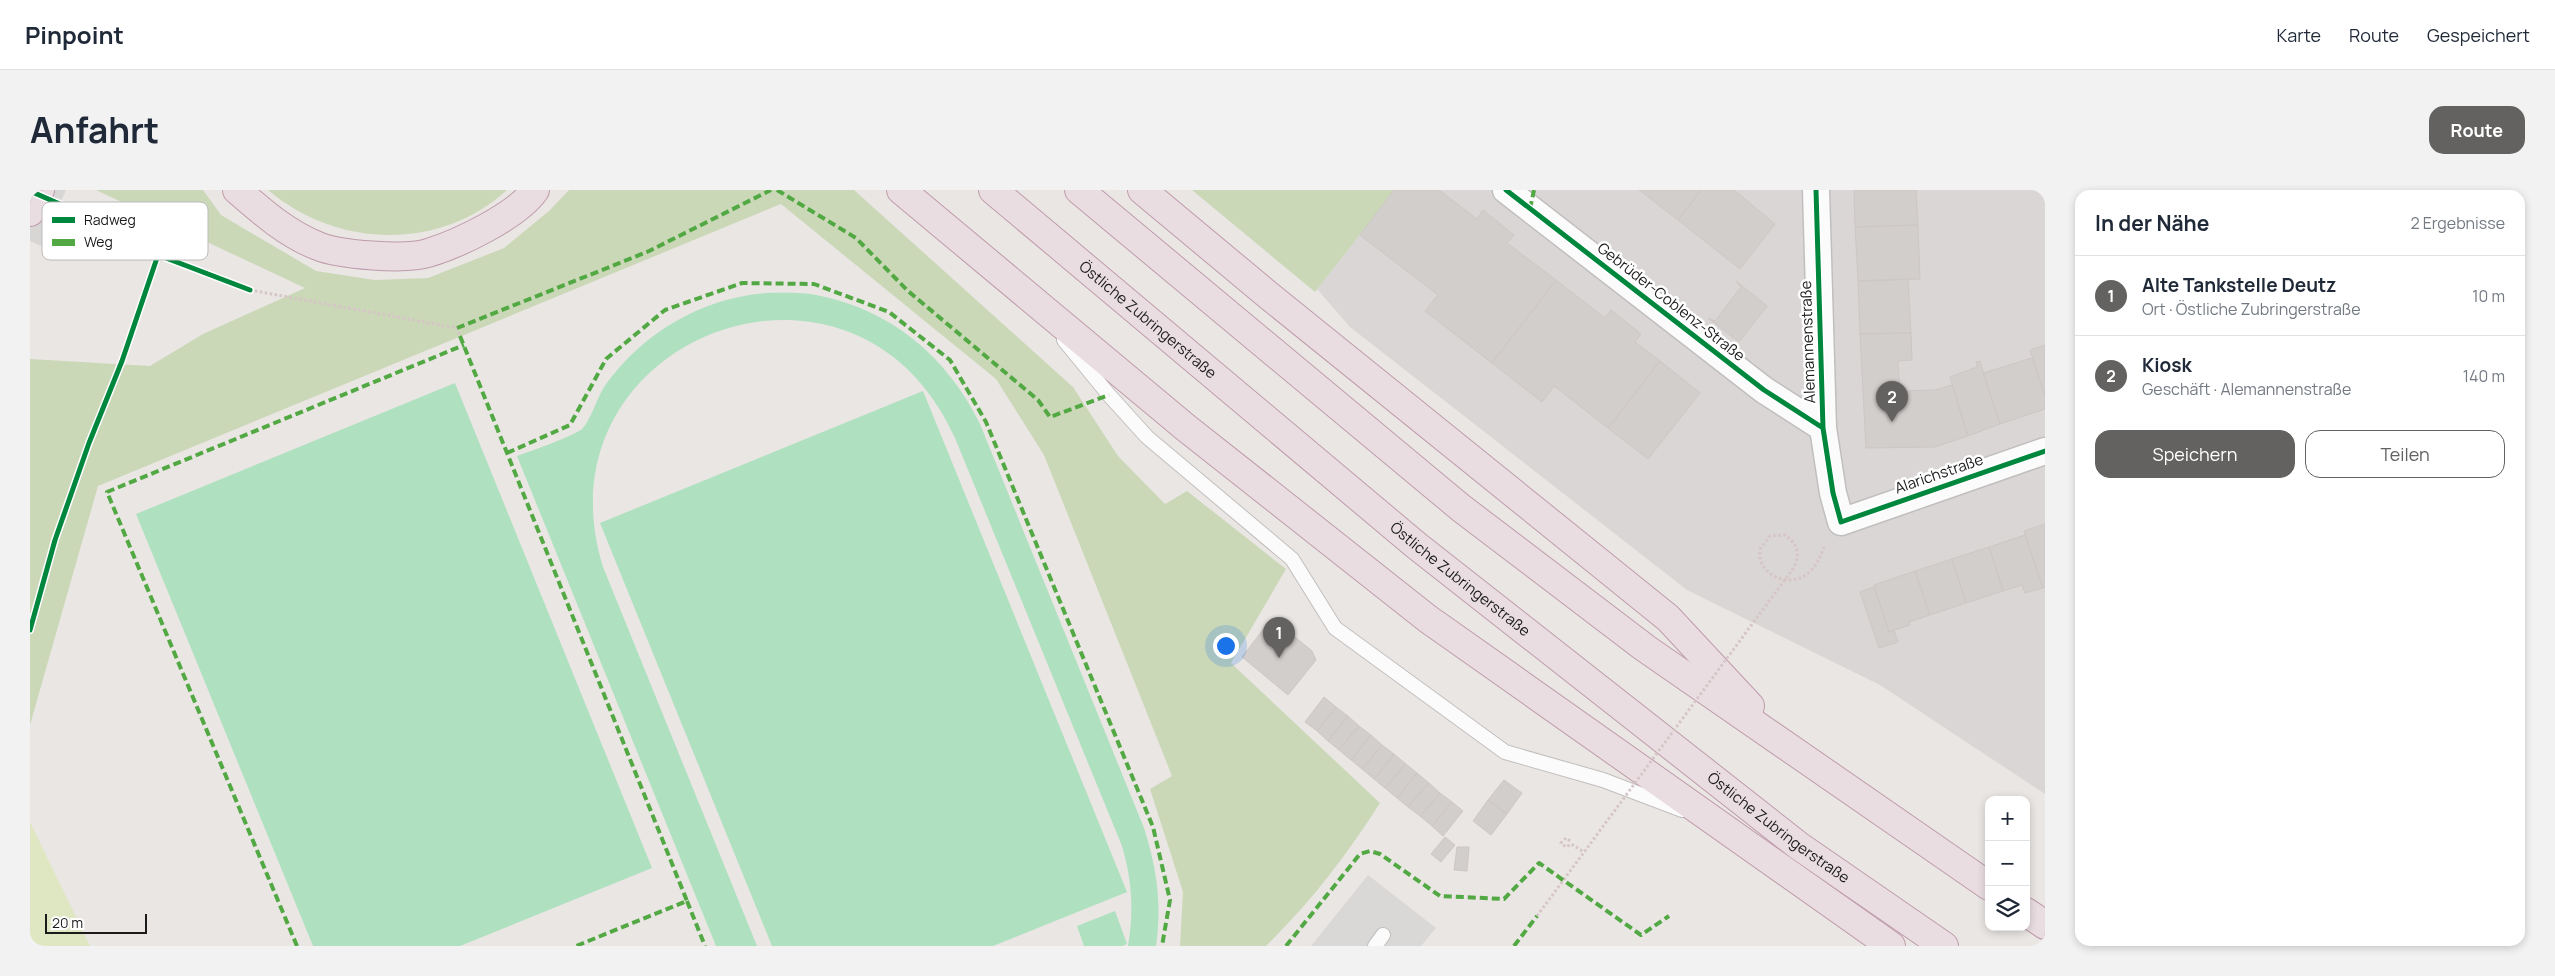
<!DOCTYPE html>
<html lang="de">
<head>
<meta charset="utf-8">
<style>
  :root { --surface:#fff; --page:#f2f2f3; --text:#1f2937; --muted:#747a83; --line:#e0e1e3; --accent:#636261 }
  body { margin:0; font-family:Manrope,sans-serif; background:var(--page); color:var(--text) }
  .controls { position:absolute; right:15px; bottom:15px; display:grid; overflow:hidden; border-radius:10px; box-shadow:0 2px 8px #0003 }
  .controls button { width:45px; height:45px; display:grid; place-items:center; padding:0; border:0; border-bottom:1px solid var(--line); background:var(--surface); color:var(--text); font:25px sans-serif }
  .scale { position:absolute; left:15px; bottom:12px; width:102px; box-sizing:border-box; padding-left:5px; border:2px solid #1b1b1b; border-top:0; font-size:14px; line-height:18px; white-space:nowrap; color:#1b1b1b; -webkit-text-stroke:4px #fff; paint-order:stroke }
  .you { position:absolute; left:1195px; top:455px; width:18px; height:18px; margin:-12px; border:4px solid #fff; border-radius:50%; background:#1a73e8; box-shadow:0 0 0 8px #1a73e833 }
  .badge { display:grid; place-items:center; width:32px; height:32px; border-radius:50%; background:var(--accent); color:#fff; font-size:16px; font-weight:700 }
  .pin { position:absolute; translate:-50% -41px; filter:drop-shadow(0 1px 2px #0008) }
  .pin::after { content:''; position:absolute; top:26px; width:18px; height:15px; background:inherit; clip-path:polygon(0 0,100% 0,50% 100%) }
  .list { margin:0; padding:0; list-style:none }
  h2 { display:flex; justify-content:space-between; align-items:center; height:65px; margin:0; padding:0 20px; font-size:21px }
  h2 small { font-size:16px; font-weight:400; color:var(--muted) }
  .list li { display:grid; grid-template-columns:32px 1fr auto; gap:15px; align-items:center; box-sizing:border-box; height:80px; padding:0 20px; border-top:1px solid var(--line) }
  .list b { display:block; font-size:19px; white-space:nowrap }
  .list p { margin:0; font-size:16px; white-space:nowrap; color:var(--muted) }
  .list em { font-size:16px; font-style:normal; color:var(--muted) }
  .actions { display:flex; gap:10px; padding:15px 20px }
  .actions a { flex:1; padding:11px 0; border:1px solid var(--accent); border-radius:15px; text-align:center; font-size:18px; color:var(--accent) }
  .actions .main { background:var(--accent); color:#fff }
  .icon { flex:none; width:28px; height:28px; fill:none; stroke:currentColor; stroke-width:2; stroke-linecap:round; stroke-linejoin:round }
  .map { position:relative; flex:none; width:2015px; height:756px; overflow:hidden; border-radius:15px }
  header { display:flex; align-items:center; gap:30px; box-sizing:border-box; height:70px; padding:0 25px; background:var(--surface); border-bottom:1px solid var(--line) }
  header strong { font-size:24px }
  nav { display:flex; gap:28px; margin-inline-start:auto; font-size:18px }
  .intro { display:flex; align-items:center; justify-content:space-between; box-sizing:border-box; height:120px; padding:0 30px }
  h1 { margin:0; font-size:35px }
  .button { padding:12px 22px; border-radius:15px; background:var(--accent); color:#fff; font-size:18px; font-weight:700 }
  main { display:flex; gap:30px; padding:0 30px }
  aside { flex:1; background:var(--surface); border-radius:15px; box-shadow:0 2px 8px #0003 }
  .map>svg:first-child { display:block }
</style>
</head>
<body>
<header>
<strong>Pinpoint</strong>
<nav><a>Karte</a><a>Route</a><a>Gespeichert</a></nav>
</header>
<div class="intro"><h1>Anfahrt</h1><a class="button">Route</a></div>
<main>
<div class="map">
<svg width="2015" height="756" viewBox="0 0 2015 756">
  <rect width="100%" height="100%" fill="#eae6e3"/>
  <!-- residential -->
  <path fill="#d9d6d5" d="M1365,0H2015V604L1850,495L1657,400L1320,137L1287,99Z"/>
  <!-- grass -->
  <path fill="#dee7c1" d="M0,632L60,756H61H0Z"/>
  <!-- forest -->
  <path fill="#cbd8b8" d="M66,0H173L191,25L286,81L345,90L398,88L474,58L519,21L539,0H824L1043,197L1088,266L1135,314L1157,301L1256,379L1201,473L1350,613C1317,665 1280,713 1236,756H1150L1153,702L1120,599L1142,586L1014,265L966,189L751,14L68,296L0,535V169L120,176L173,144L275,98Z
    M238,0H477C409,62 306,58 238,0Z
    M1162,0H1365L1285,102Z"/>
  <!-- pitch -->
  <path fill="#afe0c0" d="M736,103C752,103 770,102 786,105C860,119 917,166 950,234L1114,638C1127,678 1132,715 1126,756H1098C1104,721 1102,690 1092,656L925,248C825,24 502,148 573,377L727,756H686L487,266C498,262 547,245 553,238C562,227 567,207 576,194C614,142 672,108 736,103Z
    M425,193L622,678L430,756H283L106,324Z
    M893,201L1097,702L963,756H742L570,333Z
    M1085,721L1097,754L1092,756H1054L1047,736Z"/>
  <!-- parking -->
  <path fill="#dad8d7" d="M1338,685L1406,738L1391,756H1281Z"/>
  <!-- pier -->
  <path fill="#d7d6d4" d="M0,0H36L11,56L0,51Z"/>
  <!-- building -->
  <path fill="#d2cecc" stroke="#cdc7c5" d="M1364,0H1409L1447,29L1453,20L1484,45L1477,53L1526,90L1462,173L1395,121L1408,105L1330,45Z
    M1609,0H1671L1648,30Z
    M1671,0H1704L1745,34L1710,79L1648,30Z
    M1824,0H1886L1888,35L1825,37Z
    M1888,35L1890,89L1828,91L1825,37Z
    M1878,89L1881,143L1830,144L1828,91Z
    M1526,90L1575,128L1581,120L1611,144L1605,152L1630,171L1578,238L1524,196L1512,212L1462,173Z
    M1706,91L1737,116L1709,152L1678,128L1685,131L1711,97Z
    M1881,143L1882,170L1868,171L1870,201L1905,200L1922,195L1938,246L1905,257L1836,258L1830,144Z
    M2015,155V206L2000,160Z
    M2002,168L2015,206V219L1970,234L1953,183Z
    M1630,171L1670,203L1618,269L1578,238Z
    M1950,171L1970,234L1938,246L1920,187L1947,177L1946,172Z
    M2015,334V397L2013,398L1994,341Z
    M1995,345L2013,398L1995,403L1992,395L1973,401L1959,357Z
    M1959,357L1973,401L1936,413L1922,369Z
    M1922,369L1936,413L1900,425L1885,381Z
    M1885,381L1900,425L1879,432L1880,435L1859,442L1844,395Z
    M1844,397L1859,442L1864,440L1868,452L1849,458L1830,402Z
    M1242,428L1282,461L1286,470L1258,505L1212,467Z
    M1294,507L1306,517L1287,541L1275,532Z
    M1306,517L1318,526L1298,551L1287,541Z
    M1318,526L1329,536L1309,560L1298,551Z
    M1329,536L1341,545L1321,570L1309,560Z
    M1341,545L1352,555L1332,579L1321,570Z
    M1352,555L1364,564L1344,589L1332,579Z
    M1364,564L1376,574L1355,598L1344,589Z
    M1376,574L1387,583L1367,608L1355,598Z
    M1387,583L1399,593L1378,617L1367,608Z
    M1474,590L1492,603L1477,624L1458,610Z
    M1399,593L1410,603L1390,626L1378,617Z
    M1410,603L1422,612L1402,636L1390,626Z
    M1458,610L1477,624L1461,645L1443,631Z
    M1422,612L1433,621L1413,646L1402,636Z
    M1415,647L1425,655L1411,672L1401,664Z
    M1427,657H1439L1437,681L1424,680Z"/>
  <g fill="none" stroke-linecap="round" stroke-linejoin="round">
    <!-- lane casing -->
    <g stroke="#c1bfbe" stroke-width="16">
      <path id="lane" d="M1034,150L1079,205L1117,247L1262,369L1305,438L1475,562L1573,590L1652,620
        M1345,756L1353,745"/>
    </g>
    <!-- street casing -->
    <g stroke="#c1bfbe" stroke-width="29">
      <path id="street" d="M1476,0L1734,200L1793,238
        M1786,0L1793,238L1803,303L1811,332L2015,261"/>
    </g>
    <!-- highway casing -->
    <g stroke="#bf9bac" stroke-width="30">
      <g id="highway">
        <path d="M207,0C231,21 257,44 288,56C309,65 376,70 398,63C428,54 487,26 505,0"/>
        <path d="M871,0L1155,237L1398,429L1861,756"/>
        <path id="s1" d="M963,0L1387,356L1769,656L1914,756"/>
        <path d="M1049,0L1431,318L1615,458L1959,696"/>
        <path d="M1112,0L1238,105L1638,428L1720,516"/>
        <path d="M0,22L10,0"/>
        <path d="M1996,722L2015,735"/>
      </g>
    </g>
    <!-- path -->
    <path stroke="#d6c5c6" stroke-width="3" stroke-dasharray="2.5 2.5" stroke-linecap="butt" d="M220,100L427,138L430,146
      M1762,380C1771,366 1769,355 1755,345L1740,346L1730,359C1726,384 1758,399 1777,384C1786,377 1790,368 1794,357
      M1540,651L1536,648L1531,653L1536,657L1541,654L1554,662"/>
    <!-- lane -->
    <use href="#lane" stroke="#fcfbfb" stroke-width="14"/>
    <!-- street -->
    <use href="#street" stroke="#fcfbfb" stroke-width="26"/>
    <!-- highway -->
    <use href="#highway" stroke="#e9dde1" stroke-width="28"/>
    <!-- path-bridge -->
    <path stroke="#d6c5c6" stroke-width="3" stroke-dasharray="2.5 2.5" stroke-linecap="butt" d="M1507,726L1762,380"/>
    <!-- quiet -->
    <path stroke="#52a943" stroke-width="4" stroke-dasharray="8 4" stroke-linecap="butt" d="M747,0L826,48L878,101L1008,210L1020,227L1079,205
      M1500,19L1504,0
      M427,138L617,62L741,0
      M430,146L657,711L546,756
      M477,263L540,235L576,169L635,120L712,93L784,94L859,122L920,170L956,232L1123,637L1140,710L1132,756
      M657,711L675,756
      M267,756L77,302L434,155
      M1256,756L1330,664L1340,661L1350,664L1410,706L1474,709L1509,673L1611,745L1639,726
      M1484,756L1507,726"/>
    <!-- cycleway casing -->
    <g stroke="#fff" stroke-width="8">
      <path id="cycleway" d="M1476,0L1734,200L1793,238
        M1786,0L1793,238L1803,303L1811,332L2015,261
        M0,1L32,15L128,65L220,100
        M0,440L25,350L59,253L92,171L128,65"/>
    </g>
    <!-- cycleway -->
    <use href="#cycleway" stroke="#00873e" stroke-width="5"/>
  </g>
  <g text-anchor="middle" stroke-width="5" stroke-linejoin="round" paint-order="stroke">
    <!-- street labels -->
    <g font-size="15" fill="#1b1b1b" stroke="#fff">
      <text transform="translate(1641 112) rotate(38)" y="5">Gebrüder-Coblenz-Straße</text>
      <text dy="5" stroke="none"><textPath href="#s1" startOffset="202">Östliche Zubringerstraße</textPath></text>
      <text transform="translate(1778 152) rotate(-92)" y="5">Alemannenstraße</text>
      <text transform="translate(1909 284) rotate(-19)" y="5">Alarichstraße</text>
      <text dy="5" stroke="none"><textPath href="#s1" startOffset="608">Östliche Zubringerstraße</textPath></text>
      <text dy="5" stroke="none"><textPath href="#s1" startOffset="1012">Östliche Zubringerstraße</textPath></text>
    </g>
  </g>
  <!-- legend -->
  <rect x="12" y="12" width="166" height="58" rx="8" fill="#fff" stroke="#bbb" stroke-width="1"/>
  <rect x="22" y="27" width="23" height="6" fill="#00873e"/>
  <rect x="22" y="49" width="23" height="7" fill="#52a943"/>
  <g font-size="14" fill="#1b1b1b">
    <text x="54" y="35">Radweg</text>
    <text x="54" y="57">Weg</text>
  </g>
</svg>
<div class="controls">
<button>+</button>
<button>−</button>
<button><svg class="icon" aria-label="layers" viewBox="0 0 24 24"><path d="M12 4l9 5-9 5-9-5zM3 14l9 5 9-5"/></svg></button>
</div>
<div class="scale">20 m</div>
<div class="you"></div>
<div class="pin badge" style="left:1249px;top:468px">1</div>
<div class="pin badge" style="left:1862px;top:232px">2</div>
</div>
<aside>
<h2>In der Nähe<small>2 Ergebnisse</small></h2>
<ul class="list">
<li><span class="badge">1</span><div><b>Alte Tankstelle Deutz</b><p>Ort · Östliche Zubringerstraße</p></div><em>10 m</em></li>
<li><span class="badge">2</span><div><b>Kiosk</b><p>Geschäft · Alemannenstraße</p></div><em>140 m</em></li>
</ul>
<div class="actions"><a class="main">Speichern</a><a>Teilen</a></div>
</aside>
</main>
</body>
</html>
